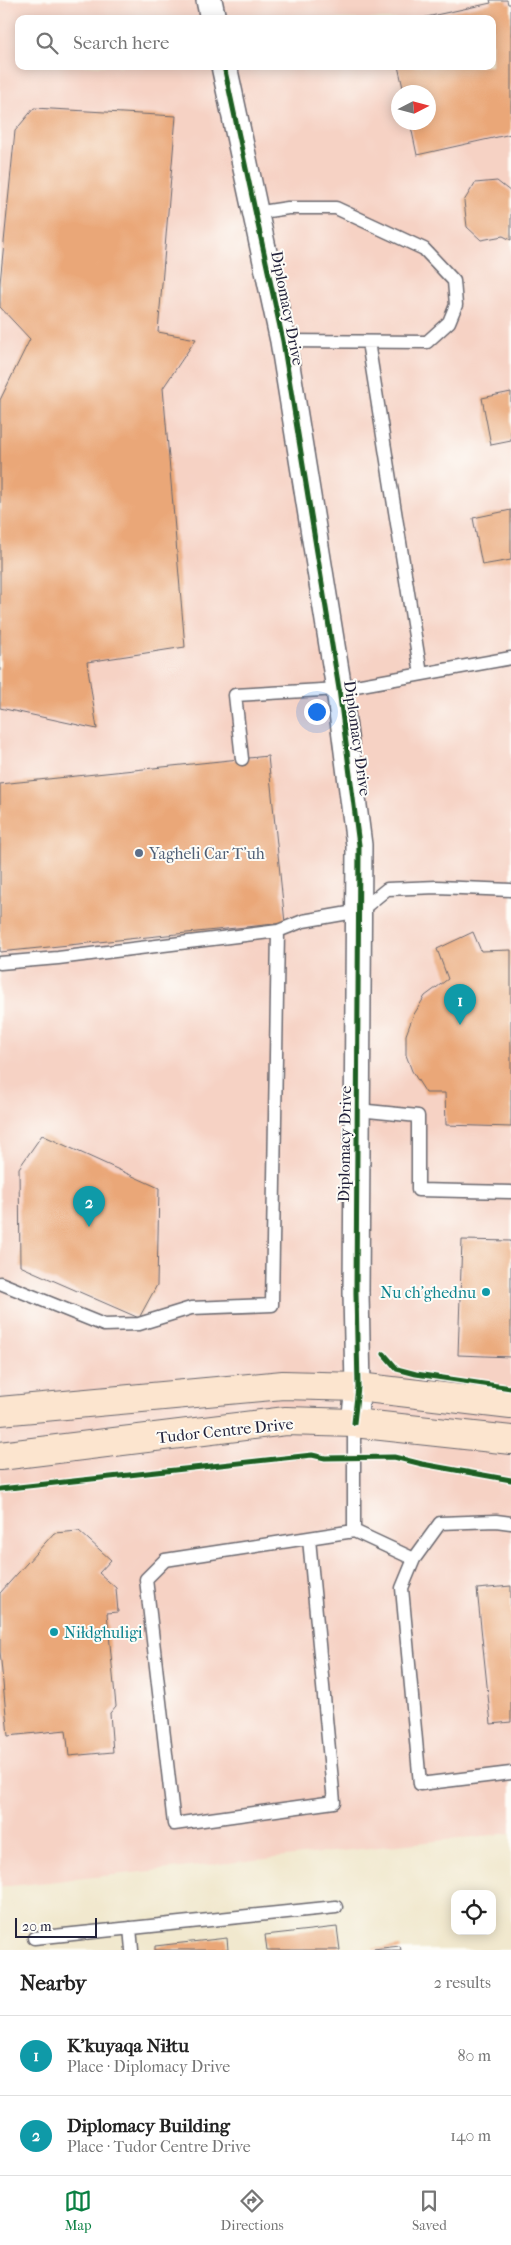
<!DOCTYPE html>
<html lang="en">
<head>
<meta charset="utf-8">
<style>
  :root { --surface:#fff; --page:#f2f2f2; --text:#222; --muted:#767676; --line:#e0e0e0; --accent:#0b8043 }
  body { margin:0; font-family:"IM FELL French Canon",serif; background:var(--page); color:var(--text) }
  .controls { position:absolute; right:15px; bottom:15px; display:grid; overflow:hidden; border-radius:10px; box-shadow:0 2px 12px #0003 }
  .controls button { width:45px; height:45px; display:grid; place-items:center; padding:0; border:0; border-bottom:1px solid var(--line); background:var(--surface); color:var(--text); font:25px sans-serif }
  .compass { position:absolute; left:391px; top:85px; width:45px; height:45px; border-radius:50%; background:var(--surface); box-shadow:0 2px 12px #0003; rotate:84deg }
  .scale { position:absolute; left:15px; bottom:12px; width:82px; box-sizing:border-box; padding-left:5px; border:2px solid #22223b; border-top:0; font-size:14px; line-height:18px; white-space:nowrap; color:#22223b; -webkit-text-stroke:4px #fdfcf7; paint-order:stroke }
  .you { position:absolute; left:316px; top:711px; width:18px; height:18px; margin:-12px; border:4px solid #fff; border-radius:50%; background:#1a73e8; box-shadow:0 0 0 8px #1a73e833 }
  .badge { display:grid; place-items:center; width:32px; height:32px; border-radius:50%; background:var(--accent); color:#fff; font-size:16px; font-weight:700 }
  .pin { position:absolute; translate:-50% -41px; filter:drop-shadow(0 1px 2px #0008) }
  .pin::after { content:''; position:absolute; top:26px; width:18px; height:15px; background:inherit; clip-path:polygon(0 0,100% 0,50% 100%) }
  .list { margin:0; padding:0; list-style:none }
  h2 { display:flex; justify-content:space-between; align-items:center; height:65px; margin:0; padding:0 20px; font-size:21px }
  h2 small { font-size:16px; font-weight:400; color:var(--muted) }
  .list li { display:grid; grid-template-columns:32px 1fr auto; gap:15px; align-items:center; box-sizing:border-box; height:80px; padding:0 20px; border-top:1px solid var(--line) }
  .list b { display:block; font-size:19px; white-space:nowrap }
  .list p { margin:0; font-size:16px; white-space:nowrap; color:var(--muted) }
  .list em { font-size:16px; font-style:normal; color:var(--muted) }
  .icon { flex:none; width:28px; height:28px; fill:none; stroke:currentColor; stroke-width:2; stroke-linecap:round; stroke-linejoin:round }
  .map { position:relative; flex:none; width:511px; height:1950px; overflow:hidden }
  .search { position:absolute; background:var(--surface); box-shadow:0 2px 12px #0003; left:15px; right:15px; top:15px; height:55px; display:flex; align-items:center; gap:12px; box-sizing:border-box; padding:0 18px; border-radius:10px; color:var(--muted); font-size:19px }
  .sheet { height:225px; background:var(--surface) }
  nav { display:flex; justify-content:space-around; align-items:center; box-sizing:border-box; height:70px; border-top:1px solid var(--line); background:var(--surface); font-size:14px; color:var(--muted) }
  nav a { display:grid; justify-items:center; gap:2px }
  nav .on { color:var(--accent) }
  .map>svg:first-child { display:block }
</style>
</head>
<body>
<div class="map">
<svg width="511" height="1950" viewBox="0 0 511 1950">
  <rect width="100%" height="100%" fill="#fdfcf7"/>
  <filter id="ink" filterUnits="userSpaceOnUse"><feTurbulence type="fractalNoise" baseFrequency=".02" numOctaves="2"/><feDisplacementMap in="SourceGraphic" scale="10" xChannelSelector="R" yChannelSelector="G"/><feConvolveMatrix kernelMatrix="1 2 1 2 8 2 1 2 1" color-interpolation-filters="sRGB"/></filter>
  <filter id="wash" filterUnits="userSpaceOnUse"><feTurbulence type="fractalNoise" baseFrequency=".0096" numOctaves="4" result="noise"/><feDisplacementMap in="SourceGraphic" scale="20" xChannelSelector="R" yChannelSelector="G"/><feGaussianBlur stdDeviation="1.12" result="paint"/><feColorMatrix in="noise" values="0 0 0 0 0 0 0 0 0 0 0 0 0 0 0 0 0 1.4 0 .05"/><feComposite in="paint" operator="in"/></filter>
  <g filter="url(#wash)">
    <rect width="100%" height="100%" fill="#f1e8ce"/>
    <!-- built -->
    <path fill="#f6d2c4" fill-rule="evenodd" d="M0,0H511V1833L0,1887ZM19,19H492V66H19ZM398,92H428V122H398Z"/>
    <g id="blocks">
      <!-- building -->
      <path fill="#eaa778" d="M490,0H507L508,4H511V134L417,155L410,122H428V92H404L398,66H492V19L422,18L491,3Z
        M34,108L176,116L158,332L196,339L163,388L185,647L87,662L97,729L0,708V400L30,339L0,307V283L15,131Z
        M497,181L511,192V240L503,236L481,240L467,227L464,201L475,183Z
        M511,392V441L491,445L482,398Z
        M511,510V560L482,565L473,518Z
        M268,756L285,923L0,952V784Z
        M473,932L481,951L511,950V1127L446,1125L445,1093H426L412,1071L406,1055V1035L413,1016L425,996L448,979L437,949Z
        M42,1135L159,1188L157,1285L139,1318L20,1266L19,1168Z
        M462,1240L511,1241V1357L458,1355Z
        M79,1531L111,1560L99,1573L116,1588L118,1612L107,1613L116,1706L110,1713L113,1752L69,1756L66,1730L8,1736L0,1651V1593L54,1533Z
        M511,1586V1722L491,1724L477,1589Z
        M337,1927L340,1950H267L265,1935Z
        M227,1938L228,1950H155V1946Z
        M400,1946L401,1950H373V1949Z"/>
    </g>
  </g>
  <g filter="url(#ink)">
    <use href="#blocks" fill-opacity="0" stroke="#6a676e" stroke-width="1"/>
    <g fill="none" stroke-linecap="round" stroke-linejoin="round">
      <!-- lane casing -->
      <g stroke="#6a676e" stroke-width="15">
        <path id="lane" d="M255,213L288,208H336L424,249L454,281L456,305L449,322L427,342L283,341
          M368,342L421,674
          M242,759L235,695L339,689L511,658
          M0,963L58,958L278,931L303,921L360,911L387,889L437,887L511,890
          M358,1110L418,1116V1190L511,1192
          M0,1283L104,1325L139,1324L191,1308L272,1305L278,931
          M511,1523L496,1521L440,1523L414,1559L402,1588L420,1784L511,1773
          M354,1531L414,1559
          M309,1539L334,1802L174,1824L146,1579L165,1560L354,1531V1423
          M130,1928L132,1950
          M34,1938L336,1907"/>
      </g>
      <!-- street casing -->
      <g stroke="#6a676e" stroke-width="28">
        <path id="street" d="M209,0L213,19
          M224,66L283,341L339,689L359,845L356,1293L358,1387L354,1423"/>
      </g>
      <!-- secondary casing -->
      <g stroke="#6a676e" stroke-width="30">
        <path id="secondary" d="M0,1411L283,1385L358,1387L511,1405
          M0,1456L286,1421L354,1423L511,1440"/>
      </g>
      <!-- lane -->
      <use href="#lane" stroke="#fff" stroke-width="12"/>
      <!-- street -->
      <use href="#street" stroke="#fff" stroke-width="25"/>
      <!-- secondary -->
      <use href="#secondary" stroke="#fce5cf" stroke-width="28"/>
      <!-- cycleway casing -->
      <g stroke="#fdfcf7" stroke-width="8">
        <path id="cycleway" d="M224,66L283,341L339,689L359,845L356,1293L358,1387L354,1423
          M384,1354L397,1369L416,1374L511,1388
          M0,1489L312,1455L325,1458L394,1457L422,1464L511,1480"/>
      </g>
      <!-- cycleway -->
      <use href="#cycleway" stroke="#1b5e20" stroke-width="5"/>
    </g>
  </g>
  <!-- markers -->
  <circle fill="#5c6f8a" stroke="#fdfcf7" stroke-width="2" cx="139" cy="853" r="5"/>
  <g fill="#0f9aa8" stroke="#fdfcf7" stroke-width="2">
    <circle cx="486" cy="1292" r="5"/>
    <circle cx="54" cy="1632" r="5"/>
  </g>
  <g text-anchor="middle" stroke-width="4" stroke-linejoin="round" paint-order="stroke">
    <!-- street labels -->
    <g font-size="16" fill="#22223b" stroke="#fdfcf7">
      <text transform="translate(288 308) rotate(79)" y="6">Diplomacy Drive</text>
      <text transform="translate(358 738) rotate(82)" y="6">Diplomacy Drive</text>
      <text transform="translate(344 1144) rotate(-89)" y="6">Diplomacy Drive</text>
      <text transform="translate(225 1430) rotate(-6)" y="6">Tudor Centre Drive</text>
    </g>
    <!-- service labels -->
    <g font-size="16" fill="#4e5e75" stroke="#fdfcf7" text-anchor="start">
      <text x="149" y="859">Yagheli Car T’uh</text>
    </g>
    <!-- culture labels -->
    <g font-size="16" fill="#0d838f" stroke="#fdfcf7" text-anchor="end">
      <text x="476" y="1298">Nu ch’ghednu</text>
      <text x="64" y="1638" text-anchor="start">Niłdghuligi</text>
    </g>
  </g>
</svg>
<div class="controls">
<button><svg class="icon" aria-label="locate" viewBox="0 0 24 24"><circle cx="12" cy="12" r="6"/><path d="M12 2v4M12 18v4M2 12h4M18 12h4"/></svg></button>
</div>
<svg class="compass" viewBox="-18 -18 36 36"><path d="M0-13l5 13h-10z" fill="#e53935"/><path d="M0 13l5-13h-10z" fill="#767676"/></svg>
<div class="scale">20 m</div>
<div class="you"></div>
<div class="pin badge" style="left:460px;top:1025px;background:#0f9aa8">1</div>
<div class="pin badge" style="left:89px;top:1227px;background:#0f9aa8">2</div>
<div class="search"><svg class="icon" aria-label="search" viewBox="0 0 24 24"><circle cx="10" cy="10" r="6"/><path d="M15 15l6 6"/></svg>Search here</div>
</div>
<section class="sheet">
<h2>Nearby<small>2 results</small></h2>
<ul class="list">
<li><span class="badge" style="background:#0f9aa8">1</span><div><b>K’kuyaqa Niłtu</b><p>Place · Diplomacy Drive</p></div><em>80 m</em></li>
<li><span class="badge" style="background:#0f9aa8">2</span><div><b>Diplomacy Building</b><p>Place · Tudor Centre Drive</p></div><em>140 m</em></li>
</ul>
</section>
<nav>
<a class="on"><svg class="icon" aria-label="map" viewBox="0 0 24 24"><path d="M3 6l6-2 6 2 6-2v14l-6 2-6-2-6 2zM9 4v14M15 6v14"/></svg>Map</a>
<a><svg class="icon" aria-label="directions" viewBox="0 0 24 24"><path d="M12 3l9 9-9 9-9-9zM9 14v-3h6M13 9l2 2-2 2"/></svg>Directions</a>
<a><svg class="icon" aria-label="saved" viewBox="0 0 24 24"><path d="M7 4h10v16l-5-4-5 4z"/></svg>Saved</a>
</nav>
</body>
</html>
